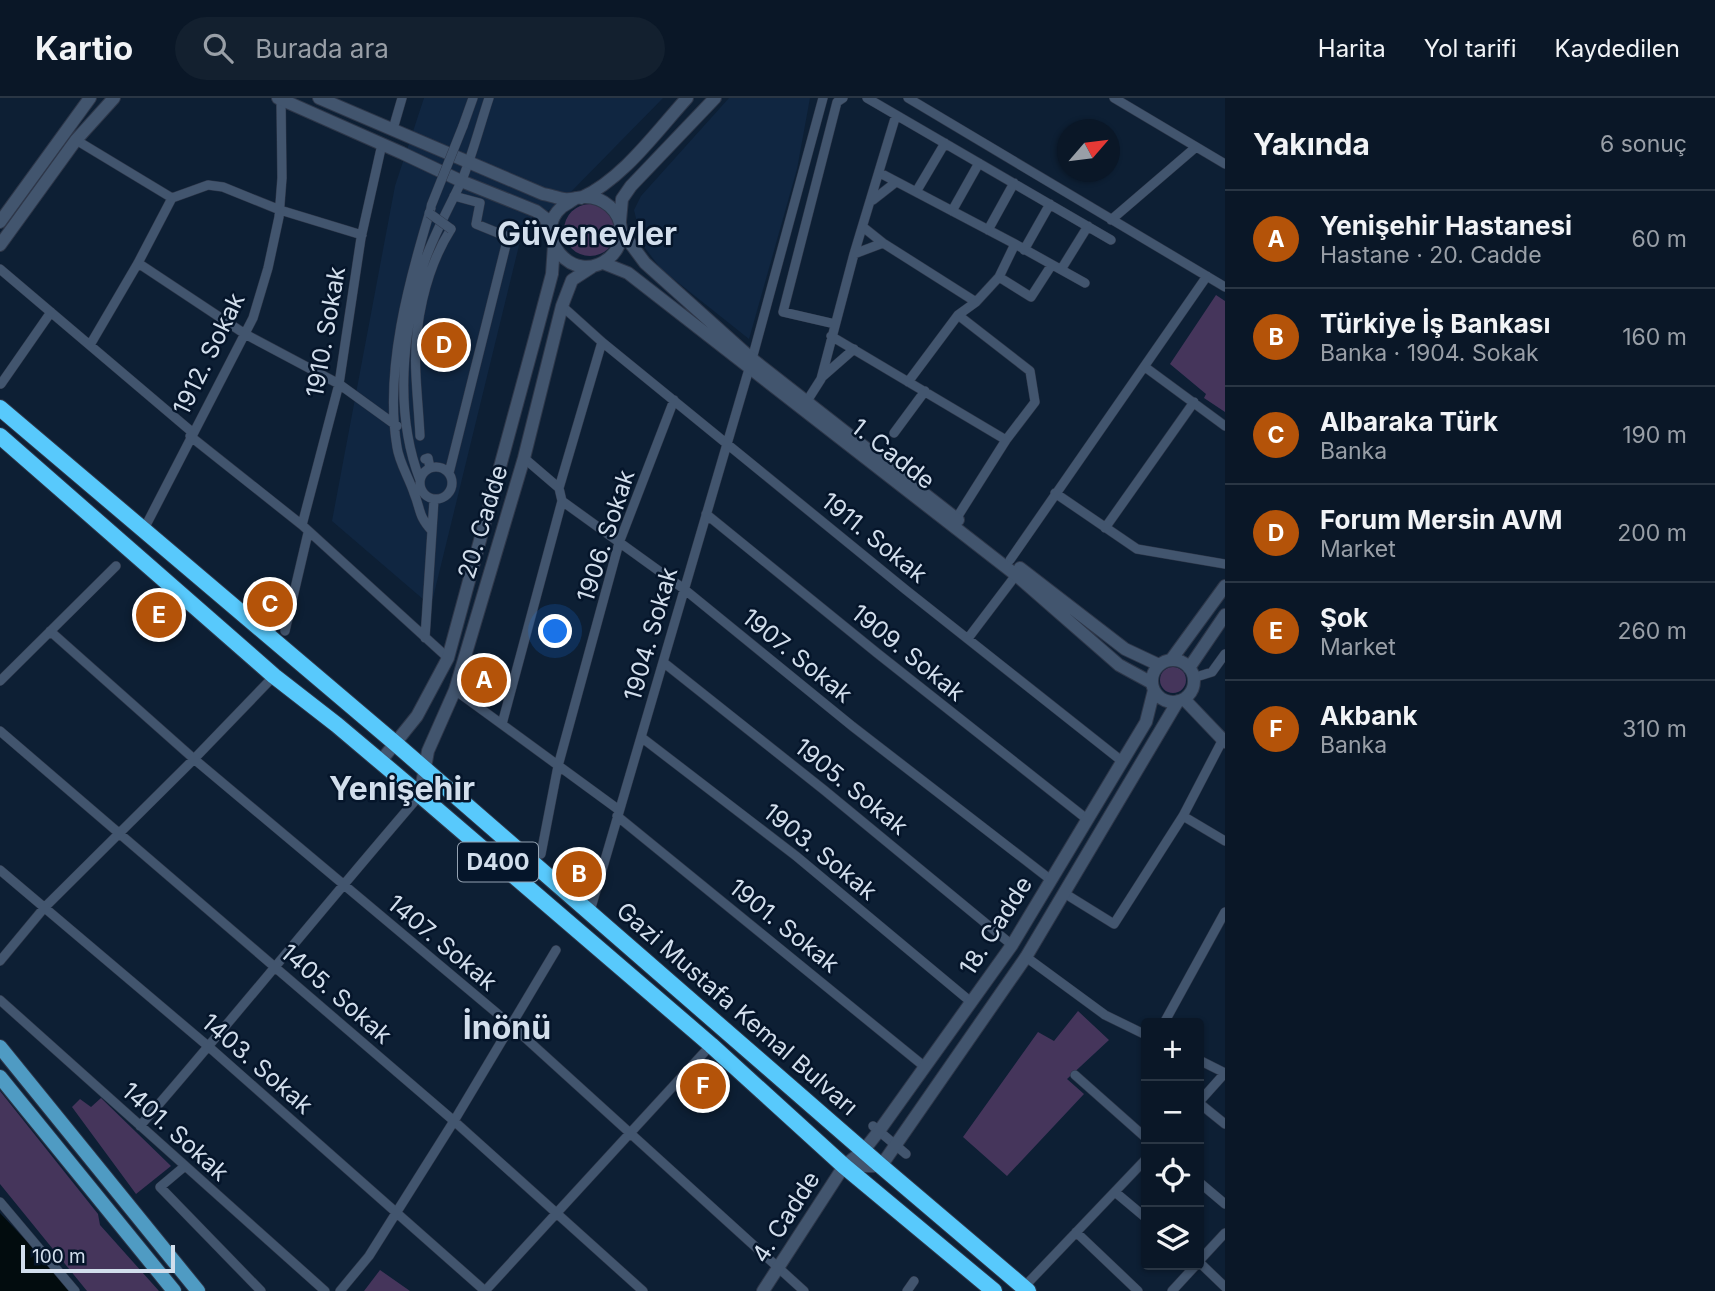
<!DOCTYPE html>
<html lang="tr">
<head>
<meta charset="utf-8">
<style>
  :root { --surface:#0a1727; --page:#13202f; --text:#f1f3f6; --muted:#999fa7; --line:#2a3644; --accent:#b45309 }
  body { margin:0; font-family:Inter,sans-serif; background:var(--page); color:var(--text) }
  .controls { position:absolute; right:21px; bottom:21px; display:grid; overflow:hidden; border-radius:7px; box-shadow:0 2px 5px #0004 }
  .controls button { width:63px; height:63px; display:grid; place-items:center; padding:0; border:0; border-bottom:2px solid var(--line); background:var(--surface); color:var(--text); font:35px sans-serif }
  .compass { position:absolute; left:1057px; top:21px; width:63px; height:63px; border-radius:50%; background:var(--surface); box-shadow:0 2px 5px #0004; rotate:62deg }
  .scale { position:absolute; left:21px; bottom:18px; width:154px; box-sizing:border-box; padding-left:7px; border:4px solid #d2deec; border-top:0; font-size:19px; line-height:24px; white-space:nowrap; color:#d2deec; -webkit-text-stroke:5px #05152a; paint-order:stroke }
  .you { position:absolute; left:556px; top:534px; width:24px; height:24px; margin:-18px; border:5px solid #fff; border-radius:50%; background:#1a73e8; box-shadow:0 0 0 10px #1a73e833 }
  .badge { display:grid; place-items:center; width:46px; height:46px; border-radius:50%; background:var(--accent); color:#fff; font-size:23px; font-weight:700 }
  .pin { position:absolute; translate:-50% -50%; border:4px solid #fff; box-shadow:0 2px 7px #0006 }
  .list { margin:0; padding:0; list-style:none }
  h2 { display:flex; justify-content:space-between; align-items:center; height:91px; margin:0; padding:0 28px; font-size:30px }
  h2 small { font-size:23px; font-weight:400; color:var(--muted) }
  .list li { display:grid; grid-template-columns:46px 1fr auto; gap:21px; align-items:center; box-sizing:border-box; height:98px; padding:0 28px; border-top:2px solid var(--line) }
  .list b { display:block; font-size:26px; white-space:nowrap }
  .list p { margin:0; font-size:23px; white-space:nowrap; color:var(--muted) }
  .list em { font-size:23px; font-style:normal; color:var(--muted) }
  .icon { flex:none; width:38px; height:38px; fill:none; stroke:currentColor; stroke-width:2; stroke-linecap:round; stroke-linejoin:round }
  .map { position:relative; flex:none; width:1225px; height:1193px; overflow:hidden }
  header { display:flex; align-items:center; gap:42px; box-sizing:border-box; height:98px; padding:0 35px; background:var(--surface); border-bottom:2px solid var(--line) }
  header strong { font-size:33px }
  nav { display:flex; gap:38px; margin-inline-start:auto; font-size:24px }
  .search { width:490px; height:63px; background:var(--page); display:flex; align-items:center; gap:18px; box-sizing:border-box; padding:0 24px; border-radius:38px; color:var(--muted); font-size:26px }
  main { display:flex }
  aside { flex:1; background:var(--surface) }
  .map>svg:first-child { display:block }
</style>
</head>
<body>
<header>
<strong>Kartio</strong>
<div class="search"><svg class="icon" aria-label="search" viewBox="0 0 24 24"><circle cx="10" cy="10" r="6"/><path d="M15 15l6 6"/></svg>Burada ara</div>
<nav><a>Harita</a><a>Yol tarifi</a><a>Kaydedilen</a></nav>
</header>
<main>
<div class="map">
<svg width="1225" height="1193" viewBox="0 0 1225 1193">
  <rect width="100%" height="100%" fill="#0d1f34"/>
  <!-- built -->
  <path fill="#102641" d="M424,0H663L564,101L523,131L431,508L332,423L395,88Z
    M729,0H810L797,71L749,241L661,171L642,146L634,112L641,98Z"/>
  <!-- green -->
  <path fill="#45355b" d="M564 132a26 26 0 1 1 52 0a26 26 0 1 1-52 0Z
    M1216,197L1225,203V314L1204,300L1206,296L1170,266Z
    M1160 582a13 13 0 1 1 26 0a13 13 0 1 1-26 0Z
    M1078,913L1109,942L1067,981L1084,996L1007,1078L963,1039L1038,934L1054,943Z
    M0,993L98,1116L100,1127L159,1193H87L0,1086Z
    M101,1000L171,1068L136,1096L72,1009L80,1001L91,1009Z
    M380,1172L410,1193H364Z"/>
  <!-- water -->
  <path fill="#020c0e" d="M0,1115L68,1187L69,1193H0Z"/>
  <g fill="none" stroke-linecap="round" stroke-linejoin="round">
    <!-- street casing -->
    <g stroke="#2e3749" stroke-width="10">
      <path id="street" d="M867,0L1111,142
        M908,0L1225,189
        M1114,0L1225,66
        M463,28L473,0
        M393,31L402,0
        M76,42L172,100L208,87L223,89L280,112L362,137
        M880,75L1015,146L999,179L976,204L958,217L908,284
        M916,94L945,45
        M873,102L896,84
        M431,110C409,182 384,273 397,349C399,364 409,380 414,395C421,412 418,418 432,433
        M952,113L979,65
        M1111,122L1196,49
        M863,129L883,145L976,204
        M988,132L1014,85
        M1015,146L1085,185
        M1024,152L1050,106
        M854,156L883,145
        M138,165L245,236L339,286L397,328
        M1062,170L1088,128
        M0,171L192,334
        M999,179L1031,199L1051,168
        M562,208L602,244L906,492L1123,664
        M835,226L783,214L837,4L843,0
        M831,238L1006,342
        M90,247L138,165L172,100
        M752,261L823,0
        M1145,269L1225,328
        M822,279L854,251
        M1,286L51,214
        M807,303L821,281L854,156L896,17
        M894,335L925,293
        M190,338L302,427L448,560
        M420,338C419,318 417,298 416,278C413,229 425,172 451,131
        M524,360L559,390L562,403L684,491L852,628L1051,782
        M425,361L428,360L430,370
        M420 385a16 16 0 1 1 32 0a16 16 0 1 1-32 0Z
        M449,375L508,139L476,126L480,105L454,98
        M420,382C394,315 402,233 424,165C434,136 449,110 462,82C473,55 480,27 489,0
        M559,390L602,244
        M1055,395L1137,451L1225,466
        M706,416L877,555L1088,722
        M956,421L1006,342L1035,304L1030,273L958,217
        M302,427L339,286L361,140L382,46
        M1105,430L1194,304
        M143,433L253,220L268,170L279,119L282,80L281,2
        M1010,462L1207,178
        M50,533L194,661L511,927L804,1193
        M285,533L308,435
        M969,539L1016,477
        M425,540L434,402
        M663,564L824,692L1012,847
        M1193,580L1212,574L1225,556
        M0,583L116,468
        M455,592L619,712
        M502,626L562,403
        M0,633L454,1023L643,1193
        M641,639L796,758L971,904
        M617,718L925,969
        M1183,718L1225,743
        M541,756L558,668L619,445L674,302
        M0,772L209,949L485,1193
        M1064,795L1114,826L1183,718L1222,643
        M590,813L749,271
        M1026,859L1105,917L1146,937
        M0,863L44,810L194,661L274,578
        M0,902L325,1193
        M1164,925L1225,814
        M1199,962L1225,975
        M1075,977L1146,1040
        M1199,1004L1225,975
        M1199,1005L1225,1026
        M140,1028C235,919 325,807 420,697
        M873,1028L906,1056
        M185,1068L160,1089L261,1193
        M1199,1084L1225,1106
        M1115,1094L1146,1120
        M0,1104L75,1193
        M1076,1134L1138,1193
        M1199,1163L1225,1135
        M1199,1164L1225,1189
        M1024,1189L1146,1061
        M340,1193L369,1158L454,1023L556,852
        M485,1193L711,947
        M907,1193L914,1183
        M1172,1193L1196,1167"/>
    </g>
    <!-- secondary casing -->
    <g stroke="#2e3749" stroke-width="14">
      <path id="secondary" d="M278,0L402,55L461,83L536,113L545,120L551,136
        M319,0L543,96C550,97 557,100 564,101C571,102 578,99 585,99C604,99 620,113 621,132C622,143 617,154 609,160C573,190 530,136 562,109C566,106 572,103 576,100
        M581,100C623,81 656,34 687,0
        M620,123L622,101L631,88L715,0
        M0,124L90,0
        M622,134L645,165L752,261L958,422
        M0,147L76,42L114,0
        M603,165L628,175L1016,477L1119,567L1152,585
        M1020,470L1125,551L1159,567
        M1171,562L1225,488
        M1152 583a21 21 0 1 1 42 0a21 21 0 1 1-42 0Z
        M1189,570L1225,517
        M1184,601L1225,644
        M380,664L417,618L448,560L535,240L552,176L554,147
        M420,697L428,653L455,592L524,360L562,208L572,182L592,169
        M844,1068H881L1026,859L1178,603
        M763,1193L844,1068L864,1052L879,1033L1012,847L1146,624L1154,592"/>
    </g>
    <!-- primary casing -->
    <g stroke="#2e3749" stroke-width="16">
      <path id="primary" d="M0,949L198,1193
        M0,979L174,1193"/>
    </g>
    <!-- highway casing -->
    <g stroke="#2e3749" stroke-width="18">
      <path id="highway" d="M0,310L396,646L881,1068L1028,1193
        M0,338L274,578L337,627L420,697L711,947L844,1068L994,1193"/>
    </g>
    <!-- street -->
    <use href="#street" stroke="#42556e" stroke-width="9"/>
    <!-- secondary -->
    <use href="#secondary" stroke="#42556e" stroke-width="12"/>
    <!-- primary -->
    <use href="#primary" stroke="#4f9bc3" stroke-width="14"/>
    <!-- highway -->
    <use href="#highway" stroke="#58c9fc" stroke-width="16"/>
    <!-- street-bridge casing -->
    <g stroke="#2e3749" stroke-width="10" stroke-linecap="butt">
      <path id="street-bridge" d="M431,108L463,28
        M429,115L451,131"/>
    </g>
    <!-- street-bridge -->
    <use href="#street-bridge" stroke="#42556e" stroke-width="9"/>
  </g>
  <g text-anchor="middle" stroke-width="5" stroke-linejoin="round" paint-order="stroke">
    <!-- shield labels -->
    <rect fill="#05152a" stroke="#94a2b2" stroke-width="2" x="458" y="744.5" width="80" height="39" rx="5"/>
    <g font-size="23" font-weight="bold" fill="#d2deec">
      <text x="498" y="772">D400</text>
    </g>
    <!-- street labels -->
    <g font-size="24" fill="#d2deec" stroke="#05152a">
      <text transform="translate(326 234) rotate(-80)" y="8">1910. Sokak</text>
      <text transform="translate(209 256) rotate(-64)" y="8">1912. Sokak</text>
      <text transform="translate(893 356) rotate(38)" y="8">1. Cadde</text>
      <text transform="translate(483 424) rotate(-73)" y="8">20. Cadde</text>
      <text transform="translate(606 438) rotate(-72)" y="8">1906. Sokak</text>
      <text transform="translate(874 440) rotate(39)" y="8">1911. Sokak</text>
      <text transform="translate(651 536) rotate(-74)" y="8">1904. Sokak</text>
      <text transform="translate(908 555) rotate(39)" y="8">1909. Sokak</text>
      <text transform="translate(797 558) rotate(39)" y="8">1907. Sokak</text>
      <text transform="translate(851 689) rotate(39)" y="8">1905. Sokak</text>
      <text transform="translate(820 754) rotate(39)" y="8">1903. Sokak</text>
      <text transform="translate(784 828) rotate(39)" y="8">1901. Sokak</text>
      <text transform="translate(996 828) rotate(-57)" y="8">18. Cadde</text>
      <text transform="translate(442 845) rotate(40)" y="8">1407. Sokak</text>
      <text transform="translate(336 896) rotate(41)" y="8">1405. Sokak</text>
      <text transform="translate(737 911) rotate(41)" y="8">Gazi Mustafa Kemal Bulvarı</text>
      <text transform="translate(257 966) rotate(41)" y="8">1403. Sokak</text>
      <text transform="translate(175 1034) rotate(42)" y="8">1401. Sokak</text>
      <text transform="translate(786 1119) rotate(-57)" y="8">4. Cadde</text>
    </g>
    <!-- district labels -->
    <g font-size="32" font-weight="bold" fill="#d2deec" stroke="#05152a">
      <text x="587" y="147">Güvenevler</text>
      <text x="402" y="702">Yenişehir</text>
      <text x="507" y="941">İnönü</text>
    </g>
  </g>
</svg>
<div class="controls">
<button>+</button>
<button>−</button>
<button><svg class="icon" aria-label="locate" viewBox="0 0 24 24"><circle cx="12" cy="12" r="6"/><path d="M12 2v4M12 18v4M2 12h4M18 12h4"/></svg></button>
<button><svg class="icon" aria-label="layers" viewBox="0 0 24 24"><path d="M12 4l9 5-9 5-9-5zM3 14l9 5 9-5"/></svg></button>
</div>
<svg class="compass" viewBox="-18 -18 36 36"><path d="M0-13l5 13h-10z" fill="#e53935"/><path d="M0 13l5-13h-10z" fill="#999fa7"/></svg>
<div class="scale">100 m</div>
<div class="you"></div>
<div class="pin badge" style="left:484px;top:582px">A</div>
<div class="pin badge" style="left:579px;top:776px">B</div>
<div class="pin badge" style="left:270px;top:506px">C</div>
<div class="pin badge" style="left:444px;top:247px">D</div>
<div class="pin badge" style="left:159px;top:517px">E</div>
<div class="pin badge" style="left:703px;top:988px">F</div>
</div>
<aside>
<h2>Yakında<small>6 sonuç</small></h2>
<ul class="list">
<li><span class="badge">A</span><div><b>Yenişehir Hastanesi</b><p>Hastane · 20. Cadde</p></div><em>60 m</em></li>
<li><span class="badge">B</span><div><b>Türkiye İş Bankası</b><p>Banka · 1904. Sokak</p></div><em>160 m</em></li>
<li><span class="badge">C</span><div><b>Albaraka Türk</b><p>Banka</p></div><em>190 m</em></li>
<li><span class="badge">D</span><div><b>Forum Mersin AVM</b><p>Market</p></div><em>200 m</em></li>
<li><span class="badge">E</span><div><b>Şok</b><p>Market</p></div><em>260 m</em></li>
<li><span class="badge">F</span><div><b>Akbank</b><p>Banka</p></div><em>310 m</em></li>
</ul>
</aside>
</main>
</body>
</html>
